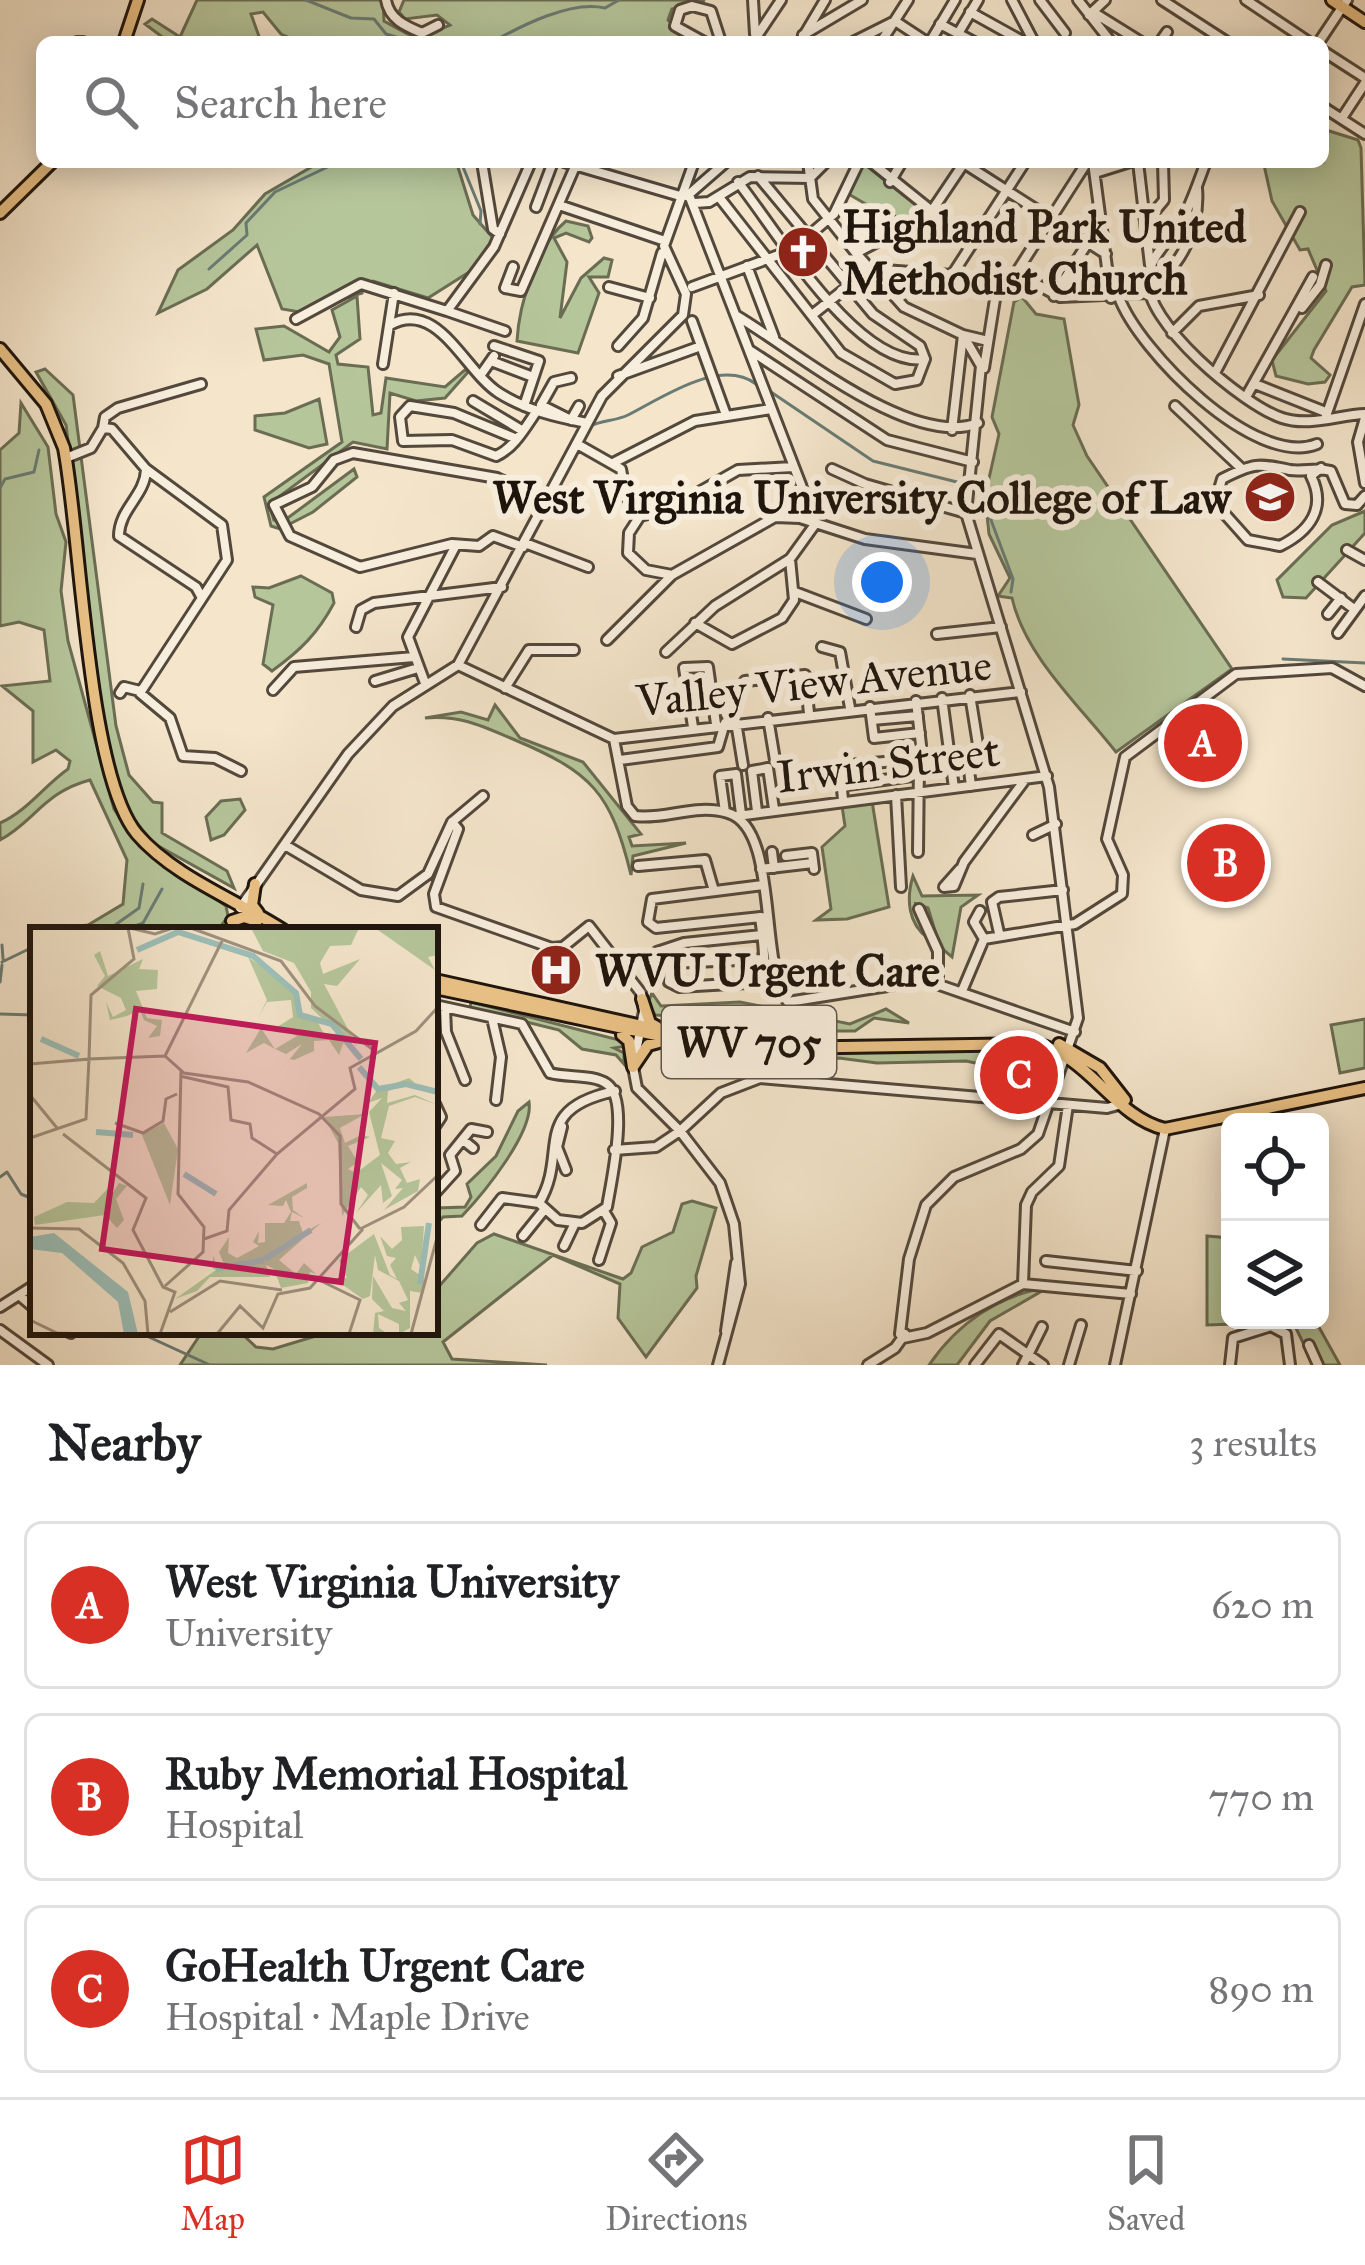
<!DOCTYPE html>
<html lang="en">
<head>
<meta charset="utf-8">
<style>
  :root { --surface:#fff; --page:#f2f2f2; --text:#202124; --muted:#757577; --line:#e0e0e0; --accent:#d93025 }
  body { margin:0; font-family:"IM FELL Great Primer",serif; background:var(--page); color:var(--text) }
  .controls { position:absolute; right:36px; bottom:36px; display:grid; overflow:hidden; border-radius:18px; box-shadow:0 6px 30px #0003 }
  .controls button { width:108px; height:108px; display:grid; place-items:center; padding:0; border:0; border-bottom:3px solid var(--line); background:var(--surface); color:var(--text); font:60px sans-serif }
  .you { position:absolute; left:882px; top:582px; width:42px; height:42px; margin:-30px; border:9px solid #fff; border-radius:50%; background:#1a73e8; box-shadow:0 0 0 18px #1a73e833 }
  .badge { display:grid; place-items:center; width:78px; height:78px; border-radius:50%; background:var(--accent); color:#fff; font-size:39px; font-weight:700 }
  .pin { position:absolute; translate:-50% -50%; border:6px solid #fff; box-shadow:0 3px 12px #0006 }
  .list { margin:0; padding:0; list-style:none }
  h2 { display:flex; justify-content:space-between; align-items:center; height:156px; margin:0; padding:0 48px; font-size:51px }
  h2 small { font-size:39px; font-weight:400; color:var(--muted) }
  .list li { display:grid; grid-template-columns:78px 1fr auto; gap:36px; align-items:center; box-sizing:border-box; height:168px; margin:0 24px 24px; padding:0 24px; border:3px solid var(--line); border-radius:18px }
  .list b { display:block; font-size:45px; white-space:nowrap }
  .list p { margin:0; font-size:39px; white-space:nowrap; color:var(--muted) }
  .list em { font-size:39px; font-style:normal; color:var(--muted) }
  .icon { flex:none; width:66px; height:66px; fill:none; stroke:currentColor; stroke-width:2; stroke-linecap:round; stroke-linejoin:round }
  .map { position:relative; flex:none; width:1365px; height:1365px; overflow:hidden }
  .search { position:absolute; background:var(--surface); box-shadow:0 6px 30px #0003; left:36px; right:36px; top:36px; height:132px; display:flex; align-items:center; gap:30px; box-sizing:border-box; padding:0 42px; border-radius:18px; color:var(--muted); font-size:45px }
  .sheet { height:732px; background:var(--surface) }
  nav { display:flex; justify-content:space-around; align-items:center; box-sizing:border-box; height:168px; border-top:3px solid var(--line); background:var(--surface); font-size:33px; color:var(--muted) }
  nav a { display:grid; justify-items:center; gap:6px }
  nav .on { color:var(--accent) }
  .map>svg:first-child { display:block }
</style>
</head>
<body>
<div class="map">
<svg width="1365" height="1365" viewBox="0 0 1365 1365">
  <rect width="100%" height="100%" fill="#f4e5cb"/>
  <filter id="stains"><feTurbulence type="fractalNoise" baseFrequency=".00167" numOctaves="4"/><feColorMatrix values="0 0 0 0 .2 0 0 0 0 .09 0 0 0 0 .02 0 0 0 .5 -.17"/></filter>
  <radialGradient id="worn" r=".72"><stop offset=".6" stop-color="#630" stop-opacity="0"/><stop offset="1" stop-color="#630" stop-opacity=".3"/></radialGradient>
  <!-- green -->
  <path fill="#b6c69b" stroke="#6a6d54" stroke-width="3" d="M197,0H383L384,21L417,39L450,25L437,15L405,19L399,12L404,0H705L672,9L668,20L682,35L676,42H299L281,34L263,12L251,14L261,42H169L145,24L152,19L180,37Z
    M1323,129L1358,140L1361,148L1365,285L1352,287L1314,350L1311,358L1330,375L1325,382L1308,384L1276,376L1272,360L1326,291L1308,249L1300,250L1272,201L1264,165L1323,162Z
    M320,162H478L457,164L473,215L493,238L474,269L428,298L373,281L363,285L362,293L300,312L282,309L257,245L207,289L158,313L178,270L233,230L265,194Z
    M860,162L863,163L926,213L902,225L845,192Z
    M566,221L588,226L592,238L589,242L566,233L554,238L567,262L560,318L581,278L604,258L612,260L608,277H589L599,293L578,353L517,341C519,304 537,245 566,221Z
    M357,296L360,339L336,355L338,364L368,367L373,415L381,413L386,378L445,387L466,369L468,372L445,398L416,401L390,393L387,449L353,442L269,504L274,520H285L354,469L357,477L313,512L280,529L271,526L264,497L342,442L329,364L303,355L264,360L256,329L284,326L329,352L340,337L332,310Z
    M1022,297L1036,314L1064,319L1079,405L1073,425L1087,456L1232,669L1116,752C1080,706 1025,656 1012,598L998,596L1010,578L989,534L985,496L999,434L992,417L1014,302Z
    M45,369L73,395L116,726L129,775L153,802L162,803V833L227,871L234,888L153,843L125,808L105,737L66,425L36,372Z
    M319,399L327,444L309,448L255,430V416L285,413Z
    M21,403L48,447L56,514L66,542L61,591L68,641L114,809L139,846L226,906L228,916L218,930H46L88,925L123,904L127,860L90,780C44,792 34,822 0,840V823C26,812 44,786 68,769L70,761L56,750L33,762V711L2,686L50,681L44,630L19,622L0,626V450L19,433Z
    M1365,511V533L1306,598L1283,597L1277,580L1332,525Z
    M301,576L332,593L334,603C318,633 301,650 272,671L263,664L273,605L255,597L253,587L269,588Z
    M495,705L520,738L583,762L641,834L629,837L632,846L686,843L633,856L631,875C611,792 591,772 515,740C482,726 461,715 425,718L461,712L488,720Z
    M221,801L240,799L245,810L224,835L211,840L206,817Z
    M872,801L889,907L847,919L816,920L831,909L822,847L845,826L842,806Z
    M913,876L922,896L978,895L961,907L952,957L940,947L928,908L916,904L928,938C908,924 906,899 913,876Z
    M652,993L661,1006L740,1002L850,1024L886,1009L909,1023L874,1018L855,1031H829L760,1020L655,1015L648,1003Z
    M471,1002L623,1041L627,1046L614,1048L624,1053V1064L616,1055L582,1049L559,1030L470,1008Z
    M1365,1019V1068L1340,1073L1331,1025Z
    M979,1050L1040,1057L999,1068L966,1061L877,1063L839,1058L810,1063L808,1057L810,1053Z
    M529,1102C534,1132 483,1194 462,1216L443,1217L435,1226L437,1208L465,1207L471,1197L467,1184L496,1156L518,1111Z
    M692,1201L716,1208L696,1276L697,1288L646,1357L618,1318L620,1284L553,1255L443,1342L452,1359L547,1365H180L202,1332H240L256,1347L273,1349L329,1332H435V1291L477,1243L494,1234L623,1279L631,1273L642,1247L673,1232L682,1204Z
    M1207,1236L1230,1238V1320H1315L1340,1365H1314L1293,1322L1207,1325Z
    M1049,1287L990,1321L957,1365H929C957,1324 998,1295 1049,1287Z"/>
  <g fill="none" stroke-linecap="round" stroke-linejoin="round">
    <!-- stream -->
    <path stroke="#697b74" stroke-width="3" d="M306,0L351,18L374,19L386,34L413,42
      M492,42C521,26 571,0 605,8L619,0
      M461,162L481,211L480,224
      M209,269L247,235L246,223L275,192L338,162
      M771,392L873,461L965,484
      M590,426C603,420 616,421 628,415C662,398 720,357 756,384
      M0,488L5,479L34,472L39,450
      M988,512L1013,579L1011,592
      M1283,659L1365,663
      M108,930L139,908L143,884
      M125,930L143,923L162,889
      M2,945L3,959
      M2,962L33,947
      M0,982L2,965
      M0,1014L33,1015
      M0,1177L7,1172L21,1194L33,1199
      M138,1332L210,1365"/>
    <!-- minor casing -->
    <g stroke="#53483c" stroke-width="14">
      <path id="minor" d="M386,0C389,19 405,26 422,33L438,25
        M753,0L755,34
        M1012,0L1034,42
        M1040,0L1065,33
        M1078,0L1111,42
        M1162,0L1227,42
        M1246,0L1309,42
        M970,12L1024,42
        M1089,15L1096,14L1141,42
        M1089,15L1105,0
        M940,24L974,42
        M959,32L978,0
        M803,35L862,0
        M755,39L781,0
        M77,42H83
        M704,42L675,26L680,10L692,6L711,11L721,42
        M800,42L825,0
        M853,42L895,21L927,42
        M881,42L908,0
        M930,42L955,0
        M1160,42L1167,32
        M1319,42L1347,0
        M1323,51L1365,78
        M1323,107L1365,134
        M1342,118L1365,83
        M482,162L493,229L500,234
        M564,162L680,196
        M808,162L813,199L856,253L904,307L963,335L981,366L966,513L1049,787L1078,1018L1038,1134L1021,1149L954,1177L926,1205L909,1259L900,1334
        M871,162L932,211
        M962,162L1106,254
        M1093,162L1111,298
        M1138,162L1150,265
        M1206,162C1198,182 1192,203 1181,222C1170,240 1151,255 1148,277C1142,321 1243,405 1282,418C1309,427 1338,415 1365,414
        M1095,173L1130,162
        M758,176L873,314L920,346L925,359
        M738,182C777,231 858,369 925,359
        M890,182L902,162
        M689,195L815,521
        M687,196L726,162
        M719,197L841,353L895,384L917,380L925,359
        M695,203L709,202L750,177L810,178L826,162
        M559,205L665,241
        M536,207L553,162
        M881,214L901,227
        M1145,223L1164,200L1163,162
        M856,253L929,215L964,163
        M747,266L774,337
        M513,267L505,288L521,291L577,162
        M1016,273L1060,297L1148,293
        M952,275L1025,162
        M1147,285C1183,271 1200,223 1197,188
        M609,287L650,298
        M692,287L792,250L834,214L859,162
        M1054,296L1087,244
        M1119,297C1138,350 1255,469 1317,444
        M1302,308L1320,285L1326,265
        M447,311L505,331
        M812,315L870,269L952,275L996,293
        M737,316C796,351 912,449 978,423
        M296,319L361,284L447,311L494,247L531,162
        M692,321L726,415
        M390,325C438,298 465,372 499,393C526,410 556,417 587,423
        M1172,333L1199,306L1259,295
        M494,346L539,361L524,406
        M618,346L643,318L662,253
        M751,351L887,440L973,462
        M491,361L533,377
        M383,364L394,293
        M984,368L996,293L1016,273L1087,162
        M1216,371L1300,212
        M480,376L494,356
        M618,376L701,346
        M571,378L554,382L541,405L571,420L579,406
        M1255,384L1323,411
        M1246,397L1313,277
        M473,401L523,431
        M1175,406L1242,469
        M1365,418L1358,442L1365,483
        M1325,419L1365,304
        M103,428L105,417L118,408L201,384
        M952,430L963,335L988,341
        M517,439L454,413L410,406L400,417L403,441L452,440L496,456C514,448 525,428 536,412
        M577,444L621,469L626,496L640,516
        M66,458L91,448L103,428L112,429L146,469L222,525L227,560L140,693L170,718L183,756L215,758L241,771
        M613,463L695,421L771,409
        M1321,468L1311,476C1327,508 1310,531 1280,546L1248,540L1215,503L1222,479C1253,463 1258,463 1290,470C1305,472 1316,467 1331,471L1345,504L1357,505L1365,496
        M832,469L865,484L966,513
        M146,470C145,496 119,509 119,536L196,587L201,596
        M640,516L669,509L738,470L793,467
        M640,516L629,533L628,553L646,570L672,575
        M525,543L588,567
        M523,547L493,536L479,546L452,544L360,567L290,536L274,505L312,487L334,460L353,453L497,478L547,502
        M1347,550L1365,560
        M1318,582L1354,609
        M795,592L866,619
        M1328,614L1341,598
        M695,623L732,644L782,618L794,600L790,559
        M356,627L361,610L374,603L502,587
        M1338,633L1365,596
        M937,634L1001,627
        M607,640L672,575L775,517L800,518L865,539L977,554
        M822,647L840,652L850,708
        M666,652L715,606L790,559L816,523
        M458,665L614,739L627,806L635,816C666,820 696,803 728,813C780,828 758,966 788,1002L925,980L1075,1032
        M375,681L418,668
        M745,681L805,675L809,713
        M425,683L408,637L456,545
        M505,688L529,650H574
        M273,690L294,667L414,657
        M120,693L124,687L140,691
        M970,695L980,757L969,770L971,786
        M942,698L954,788
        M916,701L921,745
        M870,707L874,738L920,733
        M768,718L775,760
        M872,720L918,716
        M736,722L743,765
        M693,727L684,668L708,667L716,724
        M614,739L1021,692
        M620,760L718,747L725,723
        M842,789L837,766L908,760
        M896,795L901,887
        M483,796L452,822L458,829L434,894L436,907L552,948L563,947L589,926L641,993L644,1011L633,1067L637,1088L680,1131L721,1093L760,1078L1107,1108L1122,1104
        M843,800L842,789L847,785L912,776
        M757,811L752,771L768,768L774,809
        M725,812L720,776L736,774L741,814
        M737,816L1047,776
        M1033,835L1056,824
        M285,845L361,890L398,896L428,874L452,822
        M772,852L774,868
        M918,852L919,763
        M786,856L812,853L814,869
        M638,866L705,860L714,891
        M761,869L813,863
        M960,869L944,887L954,886L964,862L1024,781
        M240,908L348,754L393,706L458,665L602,396L683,315L686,294L664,246L694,162
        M919,909L938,951V983
        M980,911L974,922L984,939
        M760,917C763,938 766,961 764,982L679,987L669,982L670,963L764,959
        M761,917L656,928L648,922L652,899L763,885
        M999,933L992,902L999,897L1063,890
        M657,952L684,943L762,935
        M962,991L984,939L1075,924L1122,894L1123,875L1107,839L1125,757L1236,674L1332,668L1365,686
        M435,1005L522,1024L550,1073C567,1078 594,1074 607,1084C630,1100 611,1182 607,1207L582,1223L558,1220L539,1203C570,1152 528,1110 615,1091
        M445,1008L446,1032L465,1080
        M492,1018L501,1057L496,1100
        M1044,1050L1052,1063L1051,1081
        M435,1104L441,1117L435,1126
        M562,1127L557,1147L566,1170
        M463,1140L473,1148
        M614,1150L656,1147L680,1131L720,1183L734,1224L740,1284L718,1365
        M435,1193L455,1171L450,1155L471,1129L487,1132
        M481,1225L502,1198L539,1203
        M523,1236L544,1210
        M564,1246L575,1223
        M599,1260L611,1223L604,1211
        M1046,1261L1137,1271
        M1023,1284L1026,1205L1032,1192L1059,1166L1068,1105
        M19,1295L33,1307
        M0,1307L33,1286
        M0,1330L48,1365
        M726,1331L736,1263
        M69,1332L71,1333
        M903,1338L927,1333L1023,1284L1131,1294
        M1309,1345L1318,1365
        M868,1365L895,1348L905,1334
        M975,1365L999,1334L1043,1365
        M1023,1365L1042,1327
        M1069,1365L1081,1325
        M1115,1365L1165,1129
        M1230,1365L1233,1338L1271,1326L1286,1334L1290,1365"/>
    </g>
    <!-- major casing -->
    <g stroke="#1d140c" stroke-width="16">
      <path id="major" d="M1332,0L1365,22
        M124,42L138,0
        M0,213L52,162
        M0,349L46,404L64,448C81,536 87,774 137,834C174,877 237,900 283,930
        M255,884L252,905L258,913
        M232,921L244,917L257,921
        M435,980L705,1040H819
        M435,988L722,1049L1036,1044C1090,1056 1114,1117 1165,1129L1365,1088
        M642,999L650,1023L657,1027
        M622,1035L629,1041L633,1067
        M1059,1044L1100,1068L1125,1100
        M633,1067L648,1045L659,1042"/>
    </g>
    <!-- minor -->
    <use href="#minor" stroke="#f8eedd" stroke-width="8"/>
    <!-- major -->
    <use href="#major" stroke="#eac286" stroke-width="10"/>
  </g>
  <!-- icons -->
  <defs>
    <g id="church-disc" transform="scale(2.7)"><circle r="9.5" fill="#8f2418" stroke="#f8eedd"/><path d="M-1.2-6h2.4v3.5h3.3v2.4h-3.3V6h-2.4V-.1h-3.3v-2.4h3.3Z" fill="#fff"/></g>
    <g id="university-disc" transform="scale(2.7)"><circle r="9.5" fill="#8f2418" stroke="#f8eedd"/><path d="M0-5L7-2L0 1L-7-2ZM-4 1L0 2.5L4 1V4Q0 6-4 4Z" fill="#fff"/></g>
    <g id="hospital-disc" transform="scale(2.7)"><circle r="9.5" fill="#8f2418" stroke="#f8eedd"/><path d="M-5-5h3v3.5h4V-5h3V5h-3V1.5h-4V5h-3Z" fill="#fff"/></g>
  </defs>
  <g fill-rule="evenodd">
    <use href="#church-disc" x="803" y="252"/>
    <use href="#university-disc" x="1270" y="497"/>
    <use href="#hospital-disc" x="556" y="970"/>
  </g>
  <g text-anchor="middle" stroke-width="12" stroke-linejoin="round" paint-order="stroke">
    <!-- shield labels -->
    <rect fill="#f8eedd" stroke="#5f554b" stroke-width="3" x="662" y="1006" width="174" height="72" rx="9"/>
    <g font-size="42" font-weight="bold" fill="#1d140c">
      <text x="749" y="1057">WV 705</text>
    </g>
    <!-- poi labels -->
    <g font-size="45" font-weight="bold" fill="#1d140c" stroke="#f8eedd" text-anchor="start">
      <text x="842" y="242">Highland Park United<tspan x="842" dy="52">Methodist Church</tspan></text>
      <text x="1231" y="513" text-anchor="end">West Virginia University College of Law</text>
      <text x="595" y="986">WVU Urgent Care</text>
    </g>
    <!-- street labels -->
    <g font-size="45" fill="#1d140c" stroke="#f8eedd">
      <text transform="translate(814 682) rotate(-6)" y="16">Valley View Avenue</text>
      <text transform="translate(888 763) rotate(-7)" y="16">Irwin Street</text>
    </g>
  </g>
  <!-- overview -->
  <g transform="translate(30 927)">
    <rect width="408" height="408" fill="#f4e5cb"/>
    <path d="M221,1H329L321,18L300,19L290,36L293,47L330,32L307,59L294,57L327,119L316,109L309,128L299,113L284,114V124L264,133L260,132L246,149L272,117L256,127L245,122L234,116L216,126L231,101L245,122L267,109L247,100L263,90L261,73L237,75L229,89L237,73L218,30L263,62L269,88L285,90L295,109L308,106L281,81V65L264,36L233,24ZM345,1H408V28L398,30L405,43ZM70,24L78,49L113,32L109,42L128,43L127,62L106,64L117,91L132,93L130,109L118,111L127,99L114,93L110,83L97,89L80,93L76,75L83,90L96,83L91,71L67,59L75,49L64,28ZM379,151L385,156L358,164L357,176L385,168L408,178L385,170L359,179L351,211L365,214L358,226L366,237L381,235L370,241L377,256L390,252L388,264L354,283L373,261L365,262L372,253L351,236L362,269L353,276L351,258L326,286L338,268L331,260L312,289L308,216L294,190L335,187L310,201L315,216L331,208L340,210L318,219L328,235L318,242L326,246L350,228L339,185L352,171L338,176L347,163ZM134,196L148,222L140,278L112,208ZM84,255L79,272L89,256L97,259L86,272L94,293L87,301L75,288L5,298L4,290L37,275L64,276ZM277,256V261L262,270L263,283L274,291L262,285L260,294H269L273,306L291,296L249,333L266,347L274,336L286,347L280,345L278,356L251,361L244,342L236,338L240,350H180L167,364L145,372L186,343L181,340L184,328L185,339L194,337L189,325L199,310L198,326L207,331L229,319L223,315L229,304L228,316L235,315V296H254L261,285L256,273L253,279L238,278ZM394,299L391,341L385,328L381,342L394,351L393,366L380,364V401L369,407V397L348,387L349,401L358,407H343L345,386L354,384L342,372L343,349L362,381L376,384L369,376L378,373L369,354L348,343L345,328L340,369L333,372L303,351H317L309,333L344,307L360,348L367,352L360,338L366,331L357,329L350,309L362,322L372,313L371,300Z" fill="#b6c69b"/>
    <path d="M24,306L98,365L108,407H94L88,375L32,326L0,322V310Z" fill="#9cbfb9"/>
    <path fill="none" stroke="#9cbfb9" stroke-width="6" d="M107,23L148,5L223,29L266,66L270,88L302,97L331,132M11,112L49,129M329,140L348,162L376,157L408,165M66,205L103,208M154,247L186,267M235,332L281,303M186,342L234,333M390,357L399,296"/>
    <path fill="none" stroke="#9e917f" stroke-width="3" d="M100,1L125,7L143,1M161,1L251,34L285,79L346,125M135,129L192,14M0,137L59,132L61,68L104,32L98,1M150,149L198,160L201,193L220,197L222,211L247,227M0,168L27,201M85,196L113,206L133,194L136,172L147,167M33,207L116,271L103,303L133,360L145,365L130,407M0,211L56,192L59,132L135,129L154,146L218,155L289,187L310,209L311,277L330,302M0,301L49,302L93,336L115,374L118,407M330,302L374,280L408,248M174,312L197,304L199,283L247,227L325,162L320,141L386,104L408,80M289,353L330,373L319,407M135,359L173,325L174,300L148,267L151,144M140,385L190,354L252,363M0,393L27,406L60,407M187,407L210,379L233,401L248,367L280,361L333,302M381,407L408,307"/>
    <path fill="#c2185b" fill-opacity="0.15" stroke="#c2185b" stroke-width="6" d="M106,82L345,116L311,355L72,322Z"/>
    <rect width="408" height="408" fill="none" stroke="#1d140c" stroke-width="6"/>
  </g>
  <rect width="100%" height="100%" filter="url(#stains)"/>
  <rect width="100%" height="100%" fill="url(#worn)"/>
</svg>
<div class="controls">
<button><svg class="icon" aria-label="locate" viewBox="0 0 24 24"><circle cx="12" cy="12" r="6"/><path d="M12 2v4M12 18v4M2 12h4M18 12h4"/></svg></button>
<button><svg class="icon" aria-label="layers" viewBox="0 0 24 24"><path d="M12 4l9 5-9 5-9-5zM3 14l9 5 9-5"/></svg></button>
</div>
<div class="you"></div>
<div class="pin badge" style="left:1203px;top:743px">A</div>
<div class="pin badge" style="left:1226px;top:863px">B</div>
<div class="pin badge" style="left:1019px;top:1075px">C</div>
<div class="search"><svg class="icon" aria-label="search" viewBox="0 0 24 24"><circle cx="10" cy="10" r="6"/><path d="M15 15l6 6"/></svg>Search here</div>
</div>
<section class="sheet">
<h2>Nearby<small>3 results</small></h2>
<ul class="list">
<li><span class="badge">A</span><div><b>West Virginia University</b><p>University</p></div><em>620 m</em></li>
<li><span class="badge">B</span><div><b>Ruby Memorial Hospital</b><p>Hospital</p></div><em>770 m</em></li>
<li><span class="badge">C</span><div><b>GoHealth Urgent Care</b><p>Hospital · Maple Drive</p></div><em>890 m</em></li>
</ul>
</section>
<nav>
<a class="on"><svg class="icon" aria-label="map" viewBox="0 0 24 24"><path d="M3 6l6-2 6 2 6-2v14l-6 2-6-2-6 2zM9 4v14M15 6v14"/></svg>Map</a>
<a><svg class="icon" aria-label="directions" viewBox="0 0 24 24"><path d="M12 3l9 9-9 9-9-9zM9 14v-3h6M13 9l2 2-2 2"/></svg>Directions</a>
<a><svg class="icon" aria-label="saved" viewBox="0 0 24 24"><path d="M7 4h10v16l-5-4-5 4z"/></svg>Saved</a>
</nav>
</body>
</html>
